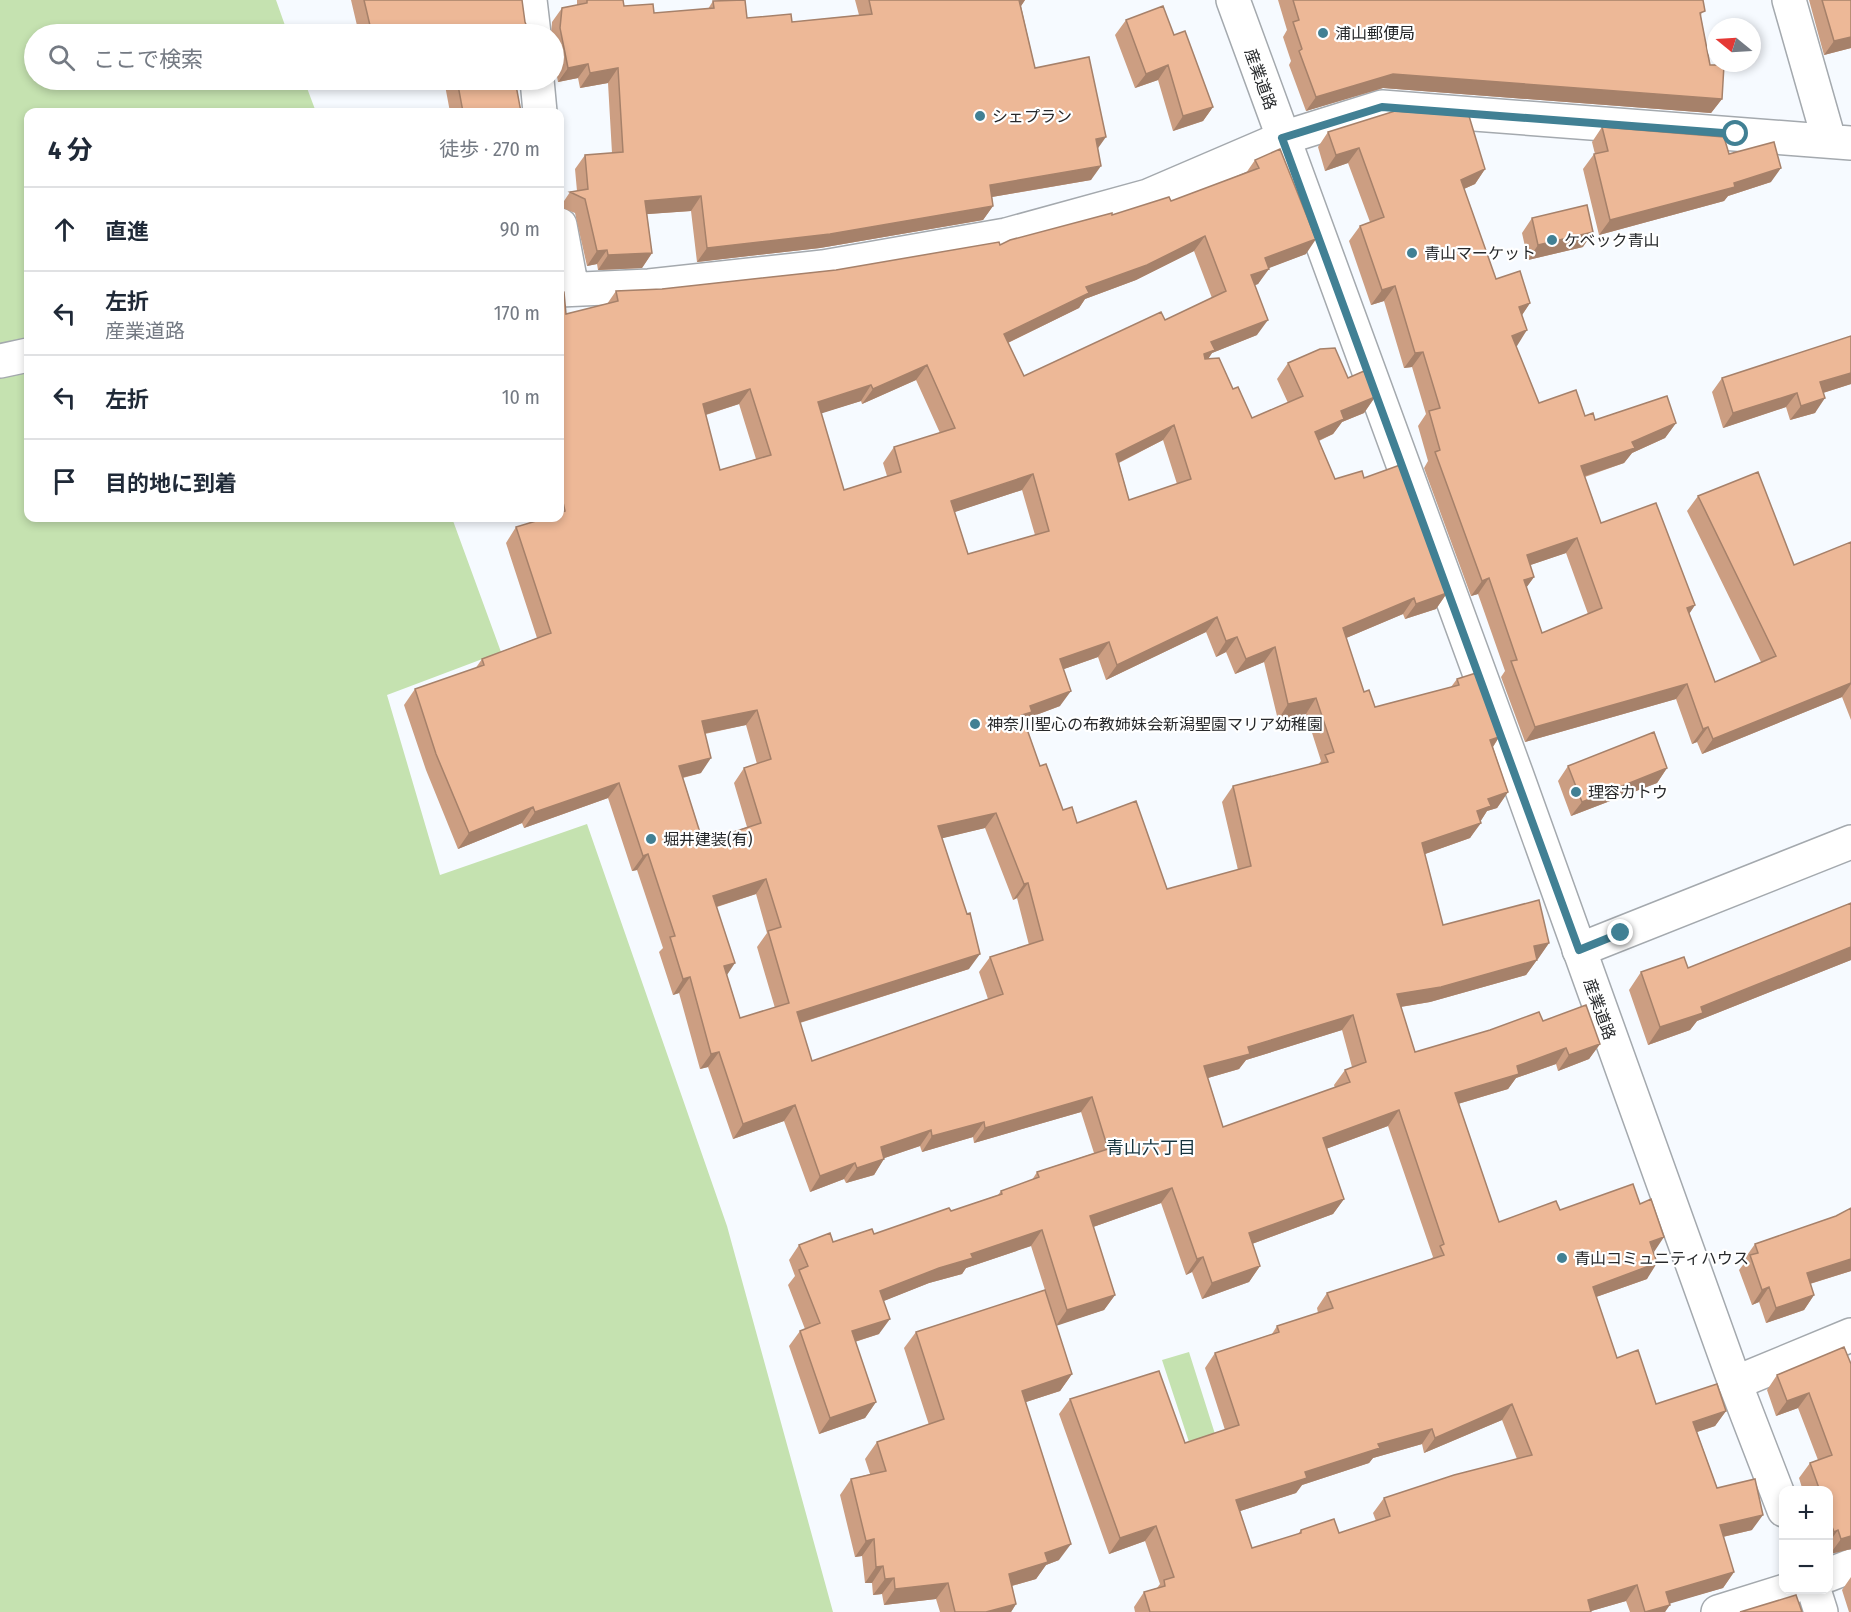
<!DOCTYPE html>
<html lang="ja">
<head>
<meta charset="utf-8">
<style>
  :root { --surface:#fff; --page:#f2f2f3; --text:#1f2937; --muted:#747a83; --line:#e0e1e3 }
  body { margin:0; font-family:"Fira Sans Condensed","Noto Sans JP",sans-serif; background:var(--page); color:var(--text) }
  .controls { position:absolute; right:18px; bottom:18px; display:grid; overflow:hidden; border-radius:12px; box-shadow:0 3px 9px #0003 }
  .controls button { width:54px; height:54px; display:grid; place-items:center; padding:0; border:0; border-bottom:2px solid var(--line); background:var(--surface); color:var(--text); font:30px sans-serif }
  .compass { position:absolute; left:1707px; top:18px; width:54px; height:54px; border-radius:50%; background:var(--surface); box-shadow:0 3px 9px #0003; rotate:288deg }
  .stop { position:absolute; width:18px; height:18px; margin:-14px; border:4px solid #418094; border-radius:50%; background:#fff }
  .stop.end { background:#418094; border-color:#fff; box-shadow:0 2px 6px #0008 }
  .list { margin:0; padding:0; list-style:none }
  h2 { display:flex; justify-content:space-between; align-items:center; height:78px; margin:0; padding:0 24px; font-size:26px }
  h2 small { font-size:20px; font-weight:400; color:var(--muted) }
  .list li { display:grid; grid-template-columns:39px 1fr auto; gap:18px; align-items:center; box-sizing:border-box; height:84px; padding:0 24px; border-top:2px solid var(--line) }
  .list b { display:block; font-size:22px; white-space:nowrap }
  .list p { margin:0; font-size:20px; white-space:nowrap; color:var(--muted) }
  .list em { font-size:20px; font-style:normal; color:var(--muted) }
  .icon { flex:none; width:33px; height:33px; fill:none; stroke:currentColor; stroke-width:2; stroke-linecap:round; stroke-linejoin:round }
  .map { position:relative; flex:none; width:1851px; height:1612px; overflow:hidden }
  .search { position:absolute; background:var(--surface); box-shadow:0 3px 9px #0003; left:24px; top:24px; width:540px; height:66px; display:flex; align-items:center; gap:15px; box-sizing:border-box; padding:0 21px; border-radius:33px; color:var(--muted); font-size:22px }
  .panel { position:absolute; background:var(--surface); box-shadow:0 3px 9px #0003; left:24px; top:108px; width:540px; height:414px; border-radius:12px }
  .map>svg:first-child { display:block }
</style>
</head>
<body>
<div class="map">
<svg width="1851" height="1612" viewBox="0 0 1851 1612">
  <rect width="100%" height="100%" fill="#f6faff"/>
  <!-- green -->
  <path fill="#c5e2b0" d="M0,0H276L288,34H34V80H304L316,112H28V518H452L501,652L387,695L440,875L587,824L727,1226L833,1612H0Z
    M1189,1352L1215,1434L1189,1442L1162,1360Z"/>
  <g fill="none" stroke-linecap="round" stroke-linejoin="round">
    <!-- minor casing -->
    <g stroke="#a4a9ae" stroke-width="36">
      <path id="minor" d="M530,0L534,34
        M1789,0L1829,140
        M537,80L540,112
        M560,225L572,289
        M560,290L649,286L823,267L1006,235L1148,196L1283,138L1382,107L1851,143
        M0,361L28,355
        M1579,950L1851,842
        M1735,1383L1851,1335
        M1828,1575L1851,1566
        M1718,1612L1788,1590"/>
    </g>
    <!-- tertiary casing -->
    <g stroke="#a4a9ae" stroke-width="36">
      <path id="tertiary" d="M1233,0L1516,773L1735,1383L1784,1510
        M1814,1590L1821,1612"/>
    </g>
    <!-- minor -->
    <use href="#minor" stroke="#fff" stroke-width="33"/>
    <!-- tertiary -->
    <use href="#tertiary" stroke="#fff" stroke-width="33"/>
  </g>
  <!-- wall -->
  <path fill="#cc9e82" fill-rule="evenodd" d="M351,0H522L525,22L530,34H359Z
    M577,0H623L624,6L654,13L708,9L713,1L747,18L792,22L859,15L855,0H1025L1021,6L1035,68L1098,149L1091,180L992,197L993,206L983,220L820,248L697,262L691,211L647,214L652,253L642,268L598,270L597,264L587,266L575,213L560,207L570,192L577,191L575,169L585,155L612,153L608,83L580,88L578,78L558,82L554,60V34H551L552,22L562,8L577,5Z
    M1278,0H1703L1701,17L1710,65L1722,99L1711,113L1383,88L1306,111L1289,65L1291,61L1283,37L1287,30Z
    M1809,0H1851V48L1824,55Z
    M1126,20L1174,35L1213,107L1203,121L1173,131L1158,80L1135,88L1115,35Z
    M444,80H515L521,112H450Z
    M1602,127L1729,154L1771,182L1728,196L1724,201L1599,235L1583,169L1594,154H1595L1592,142Z
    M1328,132L1485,169L1475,184L1464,189L1496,279L1530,303L1522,315L1516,346L1539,403L1585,416L1595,420L1676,423L1665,438L1632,453L1624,463L1585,477L1601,523L1695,605L1689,614L1715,682L1761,662L1687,511L1698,496L1794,565L1851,542V720L1842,697L1702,754L1697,742L1692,744L1676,699L1525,742L1501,677L1505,671L1478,594L1471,596L1424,468L1428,461L1418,426L1426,414L1412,367L1404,368L1384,301L1371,305L1349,241L1360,226L1370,222L1348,163L1325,171L1318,147ZM1566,553L1588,614L1542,633L1526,588L1534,577L1530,565Z
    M1255,160L1306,254L1268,268L1258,284L1255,285L1257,335L1212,353L1208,359L1233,389L1252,418L1288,403L1277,379L1288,363L1348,378L1375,397L1364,413L1342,422L1333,434L1319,441L1335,479L1364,478L1447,593L1436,609L1405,619L1403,614L1346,638L1364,692L1375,707L1451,687L1457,679L1499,737L1493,747L1508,792L1497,808L1487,811L1470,838L1425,854L1443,925L1549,943L1526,975L1430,1002L1401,1007L1415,1052L1543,1021L1600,1044L1589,1059L1558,1071L1556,1064L1516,1078L1508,1089L1458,1104L1499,1222L1560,1210L1653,1252L1647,1279L1596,1297L1617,1358L1656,1404L1726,1411L1715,1426L1697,1432L1717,1488L1752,1530L1723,1537L1734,1572L1723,1588L1669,1603L1665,1612H1630L1626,1601L1591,1611V1612H1135L1134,1607L1144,1592L1157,1588L1160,1584L1145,1541L1109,1554L1059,1414L1070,1399L1185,1443L1225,1430L1205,1368L1215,1353L1272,1334L1277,1326L1318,1313L1317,1308L1327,1293L1431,1259L1433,1257L1388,1126L1326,1149L1344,1199L1333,1214L1252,1244L1260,1266L1249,1282L1202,1299L1192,1272L1186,1275L1161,1203L1093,1227L1115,1295L1104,1310L1056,1325L1072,1374L1060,1391L1026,1402L1059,1560L1046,1565L1036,1579L1012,1586L1016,1604L1011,1612H940L936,1599L884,1605L882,1594L873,1595L872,1583H865L862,1556L855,1557L840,1495L851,1479L870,1474L865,1459L877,1442L929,1425L904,1348L916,1332L1045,1290L1031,1246L966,1268L962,1274L929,1283L883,1301L879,1334L855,1342L876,1402L865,1418L819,1434L789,1346L800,1331L805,1329L788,1285L795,1276L789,1260L799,1245L833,1242L874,1234L951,1211L998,1195L1001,1191L1032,1180L1037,1172L1094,1153L1081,1112L974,1143L973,1137L922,1152L920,1146L884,1158L874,1175L846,1183L844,1179L810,1192L784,1121L733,1139L708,1067L700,1069L679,993L673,995L659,952L663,948L637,870L632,871L608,798L524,828L522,823L458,849L426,770L404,705L415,689L475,669L482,659L537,638L506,543L516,527L560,518V288L566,314L607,304L616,291L662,289L836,270L1000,245L1112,215L1171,201L1246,173ZM1194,251L1212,298L1165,320L1024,376L1008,343L1079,308L1085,299L1136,280ZM916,380L940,433L894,447L883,463L887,476L844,490L821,413L861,401L862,404ZM739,404L756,459L720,470L706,415ZM1163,440L1177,484L1129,500L1119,463ZM1022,490L1035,535L968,554L954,512ZM1206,632L1216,657L1226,652L1235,674L1264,662L1278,720L1306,714L1321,761L1318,765L1233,786L1222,802L1238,870L1167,889L1077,823L1063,810L1040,766L1025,723L1028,718L1060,706L1064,669L1098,657L1106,680ZM746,725L757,764L744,768L734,783L747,827L703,842L683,778L701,773L705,734ZM985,828L1013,900L1017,898L1029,945L990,957L979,972L988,999L812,1061L800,1023L969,969L942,838ZM756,894L767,933L757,947L775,1008L740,1018L727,975L717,907ZM1342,1030L1352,1067L1345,1070L1334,1085L1335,1088L1223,1127L1208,1078L1239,1069L1246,1060ZM1502,1420L1517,1459L1384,1498L1373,1513L1376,1521L1339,1533L1301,1530L1298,1534L1252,1548L1240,1511L1296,1493L1302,1485L1369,1463L1373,1458L1422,1444L1424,1453Z
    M1532,218L1583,247L1528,260L1522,233Z
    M1722,378L1851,384L1823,393L1815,413L1790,420L1786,407L1723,428L1712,392Z
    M1568,766L1667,768L1657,783L1571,816L1558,781Z
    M1851,903V960L1697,1021L1690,1030L1648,1045L1629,990L1641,972L1688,968Z
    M1851,1208V1271L1810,1284L1814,1295L1804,1310L1766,1323L1759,1302L1752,1305L1739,1270L1746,1261L1745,1258L1755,1244L1836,1216Z
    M1851,1364V1549L1830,1554L1828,1548V1491H1803L1799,1478L1810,1463L1818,1460L1798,1408L1776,1416L1767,1390L1777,1375Z
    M1851,1577V1612H1849L1842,1590Z"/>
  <!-- shaded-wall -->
  <path fill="#a6816a" d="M1016,0H1025L1019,9Z
    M1851,37V48L1824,55L1834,41Z
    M588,64L578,78L558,82L568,68Z
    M1168,65L1158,80L1135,88L1146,74Z
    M618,68L608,83L580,88L590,73Z
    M1393,74L1722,99L1711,113L1383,88L1306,111L1316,97Z
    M1213,107L1203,121L1173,131L1183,116Z
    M1106,137L1096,151V139Z
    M1359,148L1348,163L1325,171L1336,155Z
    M1101,166L1091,180L980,199L990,185Z
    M1781,168L1771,182L1728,196L1724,201L1599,235L1610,220Z
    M1485,169L1475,184L1450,195L1461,180Z
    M701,196L691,211L635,215L645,201Z
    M993,206L983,220L820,248L697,262L707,248Z
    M1593,232L1583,247L1528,260L1538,245Z
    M1205,236L1194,251L1136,280L1085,299L1079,308L993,350L1004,334L1086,287Z
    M1316,239L1306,254L1254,274L1265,258Z
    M607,250L597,264L587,266L597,251Z
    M652,253L642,268L598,270L608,255Z
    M1269,269L1258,284L1240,291L1251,275Z
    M1395,286L1384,301L1371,305L1382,290Z
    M1530,303L1520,318L1519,307Z
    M1268,320L1257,335L1212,353L1204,365L1193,369L1211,342Z
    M1527,330L1517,346L1501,351L1512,336Z
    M1423,352L1412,367L1404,368L1415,353Z
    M927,365L916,380L862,404L873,389Z
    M1851,373V384L1810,397L1820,382Z
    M871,385L861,401L807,418L818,402Z
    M750,389L739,404L692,419L703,404Z
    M1797,393L1786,407L1723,428L1733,413Z
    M1375,397L1364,413L1342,422L1333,434L1304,447L1315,432L1341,411Z
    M1825,398L1815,413L1790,420L1801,406Z
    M1676,423L1665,438L1632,453L1624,463L1570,481L1581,466L1632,442Z
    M1174,425L1163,440L1106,469L1116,454Z
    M1033,474L1022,490L940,517L951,501Z
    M1577,538L1566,553L1516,570L1527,555Z
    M1534,577L1523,592L1524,580Z
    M1489,578L1478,594L1471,596L1482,581Z
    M1447,593L1436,609L1405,619L1416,604Z
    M1414,598L1403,614L1332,644L1343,628Z
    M1695,605L1685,620L1687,608Z
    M1217,617L1206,632L1106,680L1117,665Z
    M1237,637L1226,652L1216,657L1226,641Z
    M1109,642L1098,657L1050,674L1060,659Z
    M1275,647L1264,662L1235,674L1246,659Z
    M1851,683V684L1842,697L1702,754L1713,739Z
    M1687,684L1676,699L1525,742L1535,727Z
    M1071,691L1060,706L1028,718L1021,727L1022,715L1030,706Z
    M1316,698L1306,714L1278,720L1288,704Z
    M757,710L746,725L692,736L702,721Z
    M1708,727L1697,742L1692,744L1703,729Z
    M1499,737L1489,753L1490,740Z
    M711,758L701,773L668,781L679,766Z
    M1667,768L1657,783L1571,816L1582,802Z
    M619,783L608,798L524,828L535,812Z
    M1508,792L1497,808L1487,811L1480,822L1477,811L1488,799Z
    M533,807L522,823L458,849L469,833Z
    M996,813L985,828L927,842L938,826Z
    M1481,823L1470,838L1411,859L1422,843Z
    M648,854L637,870L632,871L643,856Z
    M766,879L756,894L703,911L713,896Z
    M1028,883L1017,898L1013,900L1024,884Z
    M1549,943L1538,959L1523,962L1534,946Z
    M1851,947V960L1697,1021L1690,1030L1648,1045L1660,1027L1701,1007Z
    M980,954L969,969L786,1027L797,1012Z
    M1537,960L1526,975L1430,1002L1387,1009L1397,994Z
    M735,963L725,978L724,966Z
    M690,977L679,993L673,995L683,979Z
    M1353,1015L1342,1030L1246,1060L1239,1069L1194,1082L1204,1066L1248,1047Z
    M1600,1044L1589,1059L1558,1071L1569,1055Z
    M1566,1048L1556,1064L1516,1078L1508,1089L1444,1108L1455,1093L1517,1066Z
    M719,1052L708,1067L700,1069L711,1054Z
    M1092,1097L1081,1112L974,1143L985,1128Z
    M795,1105L784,1121L733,1139L743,1124Z
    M1399,1110L1388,1126L1312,1154L1323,1138Z
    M984,1122L973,1137L922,1152L932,1136Z
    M931,1130L920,1146L870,1163L881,1147Z
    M884,1159L874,1175L846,1183L857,1168Z
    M855,1163L844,1179L810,1192L820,1176Z
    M1172,1188L1161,1203L1079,1232L1090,1216Z
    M1344,1199L1333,1214L1238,1249L1249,1233Z
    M1042,1230L1031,1246L966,1268L962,1274L929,1283L869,1307L880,1291L971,1254Z
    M1664,1237L1654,1252L1650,1242Z
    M1203,1257L1192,1272L1186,1275L1197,1259Z
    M1851,1259V1271L1796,1288L1807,1273Z
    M1657,1263L1647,1279L1582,1302L1593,1287Z
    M1260,1266L1249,1282L1202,1299L1212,1283Z
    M1769,1287L1759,1302L1752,1305L1762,1290Z
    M1115,1295L1104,1310L1056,1326L1067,1310Z
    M1814,1295L1804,1310L1766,1323L1776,1308Z
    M890,1319L879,1334L841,1346L852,1331Z
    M1072,1374L1060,1391L1011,1407L1022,1391Z
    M1809,1393L1798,1408L1776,1416L1787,1401Z
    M876,1402L865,1418L819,1434L830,1418Z
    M1512,1404L1502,1420L1424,1453L1435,1438Z
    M1726,1411L1715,1426L1682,1437L1693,1422Z
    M1432,1429L1422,1444L1373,1458L1369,1463L1302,1485L1296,1493L1225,1516L1236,1500L1305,1472L1378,1444Z
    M1763,1515L1752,1530L1709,1540L1720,1525Z
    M1156,1526L1145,1541L1109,1554L1120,1538Z
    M1838,1530L1828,1544V1539L1834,1532Z
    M1851,1536V1549L1830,1554L1841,1539Z
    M874,1539L862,1556L855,1557L866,1541Z
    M1071,1544L1059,1560L1046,1565L1036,1579L997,1590L1009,1574L1045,1553Z
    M883,1566L872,1583H865L876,1567Z
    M1734,1572L1723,1588L1655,1608L1666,1592Z
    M894,1578L882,1594L873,1595L885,1579Z
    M948,1583L936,1599L884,1605L895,1589Z
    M1637,1585L1626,1601L1588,1612V1600Z
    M1016,1604L1011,1612H986Z
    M1670,1605L1665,1612H1645Z"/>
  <!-- building -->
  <path fill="#edb897" stroke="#a6816a" stroke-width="1.5" fill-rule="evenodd" d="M364,0H522L525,22L530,34H372Z
    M587,0H623L624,6L653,4L654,13L714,8L713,1L745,0L747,18L791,14L792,22L872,14L869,0H1019L1035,68L1089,57L1106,137L1096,139L1101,166L990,185L993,206L830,234L707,248L701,196L645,201L652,253L608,255L607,250L597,251L585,199L570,192L588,189L585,155L623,152L618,68L590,73L588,64L568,68L560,28L562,8L587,3Z
    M1293,0H1703L1705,11L1700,13L1710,65H1724L1722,99L1393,74L1316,97L1299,51L1302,49L1293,22L1299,20Z
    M1822,0H1851V37L1834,41Z
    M1163,6L1174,35L1185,31L1213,107L1183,116L1168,65L1146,74L1126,20Z
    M457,80H515L521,112H463Z
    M1395,111L1469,116L1485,169L1461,180L1496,279L1520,271L1530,303L1519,307L1527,330L1512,336L1539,403L1576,390L1585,416L1593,413L1595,420L1667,396L1676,423L1632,442L1635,448L1581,466L1601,523L1656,503L1695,605L1687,608L1715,682L1776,656L1698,496L1758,472L1794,565L1851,542V683L1713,739L1708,727L1703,729L1687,684L1535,727L1511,661L1517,660L1489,578L1482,581L1435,452L1440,450L1429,411L1440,408L1423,352L1415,353L1395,286L1382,290L1360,226L1384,217L1359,148L1336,155L1328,132ZM1577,538L1602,608L1542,633L1524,580L1534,577L1527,555Z
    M1602,127L1724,137L1729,154L1774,142L1781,168L1734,183L1735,187L1610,220L1594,154L1608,151Z
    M1280,149L1316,239L1265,258L1269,269L1251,275L1268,320L1211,342L1215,350L1204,354L1205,359L1219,358L1233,389L1238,387L1252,418L1303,396L1288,363L1320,349L1335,348L1348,378L1364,371L1375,397L1341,411L1344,419L1315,432L1335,479L1362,471L1364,478L1400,465L1447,593L1416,604L1414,598L1343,628L1364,692L1369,690L1375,707L1459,685L1457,679L1476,673L1499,737L1490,740L1508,792L1488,799L1491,806L1477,811L1481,823L1422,843L1443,925L1539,900L1549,943L1534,946L1537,960L1441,987L1397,994L1415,1052L1490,1030L1539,1012L1543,1021L1586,1005L1600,1044L1569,1055L1566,1048L1517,1066L1519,1074L1455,1093L1499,1222L1556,1201L1560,1210L1633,1184L1640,1204L1651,1199L1664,1237L1650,1242L1657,1263L1593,1287L1617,1358L1638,1350L1656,1404L1717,1384L1726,1411L1693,1422L1717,1488L1755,1479L1763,1515L1720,1525L1734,1572L1666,1592L1670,1605L1645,1612L1637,1585L1588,1600L1591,1612H1150L1144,1592L1165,1586L1164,1580L1174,1577L1156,1526L1120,1538L1070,1399L1159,1371L1185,1443L1239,1425L1215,1353L1279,1332L1277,1326L1333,1308L1327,1293L1444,1255L1440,1246L1444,1244L1399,1110L1323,1138L1344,1199L1249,1233L1260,1266L1212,1283L1203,1257L1197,1259L1172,1188L1090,1216L1115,1295L1067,1310L1042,1230L971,1254L973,1258L939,1268L880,1291L890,1319L852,1331L876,1402L830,1418L800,1331L820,1323L799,1270L808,1266L799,1245L830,1233L833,1242L872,1229L874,1234L949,1208L951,1211L1002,1194L1001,1191L1039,1177L1037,1172L1108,1149L1092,1097L985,1128L984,1122L932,1136L931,1130L881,1147L884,1159L857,1168L855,1163L820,1176L795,1105L743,1124L719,1052L711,1054L690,977L683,979L670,937L675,936L648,854L643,856L619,783L535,812L533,807L469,833L436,754L415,689L484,665L482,659L551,633L516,527L546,518H560V513L565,511L560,489V288L564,292L566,314L618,301L616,291L662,289L836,270L999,242L1000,245L1010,240L1112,213V215L1169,197L1171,201L1259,168L1255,160ZM1205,236L1226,291L1165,320L1161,312L1024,376L1004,334L1089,293L1086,287L1147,265ZM927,365L955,428L894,447L901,472L844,490L818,402L871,385L873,389ZM750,389L771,455L720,470L703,404ZM1174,425L1191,479L1129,500L1116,454ZM1033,474L1049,531L968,554L951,501ZM1217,617L1226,641L1237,637L1246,659L1275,647L1288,704L1316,698L1334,752L1325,755L1328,762L1233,786L1251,866L1167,889L1136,801L1077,823L1072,807L1063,810L1046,764L1040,766L1022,715L1032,712L1030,706L1071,691L1060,659L1109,642L1117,665ZM757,710L771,759L744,768L761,823L703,842L679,766L711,758L702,721ZM996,813L1024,884L1028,883L1043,940L990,957L1003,994L812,1061L797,1012L980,954L970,913L967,914L938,826ZM766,879L781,927L768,931L789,1003L740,1018L724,966L735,963L713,896ZM1353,1015L1366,1062L1345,1070L1350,1082L1223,1127L1204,1066L1250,1054L1248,1047ZM1512,1404L1532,1455L1454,1475L1384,1498L1390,1516L1339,1533L1334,1519L1301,1530V1533L1252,1548L1236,1500L1307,1478L1305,1472L1380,1448L1378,1444L1432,1429L1435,1438Z
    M1587,205L1593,232L1538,245L1532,218Z
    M1851,336V373L1820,382L1825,398L1801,406L1797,393L1733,413L1722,378Z
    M1654,732L1667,768L1582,802L1568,766Z
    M1851,903V947L1701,1007L1703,1013L1660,1027L1641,972L1684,957L1688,968Z
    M1851,1208V1259L1807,1273L1814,1295L1776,1308L1769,1287L1762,1290L1750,1255L1758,1253L1755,1244L1836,1216Z
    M1045,1290L1072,1374L1022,1391L1071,1544L1045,1553L1048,1562L1009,1574L1016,1604L986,1612H955L948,1583L895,1589L894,1578L885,1579L883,1566L876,1567L874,1539L866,1541L851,1479L886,1471L877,1442L944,1419L916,1332Z
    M1844,1347L1851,1364V1536L1841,1539L1838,1530L1834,1532L1828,1516V1491H1820L1810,1463L1832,1455L1809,1393L1787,1401L1777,1375Z
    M1796,1595L1802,1612H1740Z"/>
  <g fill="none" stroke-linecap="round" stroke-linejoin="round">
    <!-- route -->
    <path stroke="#418094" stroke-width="8" d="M1621,933L1579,950L1282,138L1382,107L1736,134"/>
  </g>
  <!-- markers -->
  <g fill="#418094" stroke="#fff" stroke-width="2">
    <circle cx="1323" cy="33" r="6"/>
    <circle cx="980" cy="116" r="6"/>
    <circle cx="1552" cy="240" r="6"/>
    <circle cx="1412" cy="253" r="6"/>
    <circle cx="975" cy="724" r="6"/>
    <circle cx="1576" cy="792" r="6"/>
    <circle cx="651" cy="839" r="6"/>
    <circle cx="1562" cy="1258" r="6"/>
  </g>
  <g text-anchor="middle" stroke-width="4.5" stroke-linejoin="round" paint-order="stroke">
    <!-- poi labels -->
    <g font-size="16" fill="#27292b" stroke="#fff" text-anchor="start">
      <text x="1335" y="39">浦山郵便局</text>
      <text x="992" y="122">シェプラン</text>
      <text x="1564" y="246">ケベック青山</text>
      <text x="1424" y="259">青山マーケット</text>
      <text x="987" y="730">神奈川聖心の布教姉妹会新潟聖園マリア幼稚園</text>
      <text x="1588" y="798">理容カトウ</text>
      <text x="663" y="845">堀井建装(有)</text>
      <text x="1574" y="1264">青山コミュニティハウス</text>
    </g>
    <!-- street labels -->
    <g font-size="16" fill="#27292b" stroke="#fff">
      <text transform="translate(1261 79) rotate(70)" y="6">産業道路</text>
      <text transform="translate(1600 1009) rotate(70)" y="6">産業道路</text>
    </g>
    <!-- neighbourhood labels -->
    <g font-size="18" fill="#16343e" stroke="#fff">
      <text x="1151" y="1154">青山六丁目</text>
    </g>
  </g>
</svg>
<div class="controls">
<button>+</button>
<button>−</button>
</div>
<svg class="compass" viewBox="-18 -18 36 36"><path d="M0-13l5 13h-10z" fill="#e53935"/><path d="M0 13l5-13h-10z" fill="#747a83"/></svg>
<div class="stop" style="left:1736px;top:134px"></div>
<div class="stop end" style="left:1621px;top:933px"></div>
<div class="search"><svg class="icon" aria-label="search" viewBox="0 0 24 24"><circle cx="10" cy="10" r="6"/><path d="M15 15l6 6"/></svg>ここで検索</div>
<section class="panel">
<h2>4 分<small>徒歩 · 270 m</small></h2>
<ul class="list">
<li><svg class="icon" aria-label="ahead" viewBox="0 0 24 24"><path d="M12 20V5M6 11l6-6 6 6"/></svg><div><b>直進</b></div><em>90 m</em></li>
<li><svg class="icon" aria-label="left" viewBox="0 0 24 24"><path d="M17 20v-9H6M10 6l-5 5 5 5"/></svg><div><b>左折</b><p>産業道路</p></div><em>170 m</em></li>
<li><svg class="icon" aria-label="left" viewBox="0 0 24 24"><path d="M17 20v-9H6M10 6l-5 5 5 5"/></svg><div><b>左折</b></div><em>10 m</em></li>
<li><svg class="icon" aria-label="arrive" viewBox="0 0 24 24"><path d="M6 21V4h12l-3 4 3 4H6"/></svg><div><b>目的地に到着</b></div></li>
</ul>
</section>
</div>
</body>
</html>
